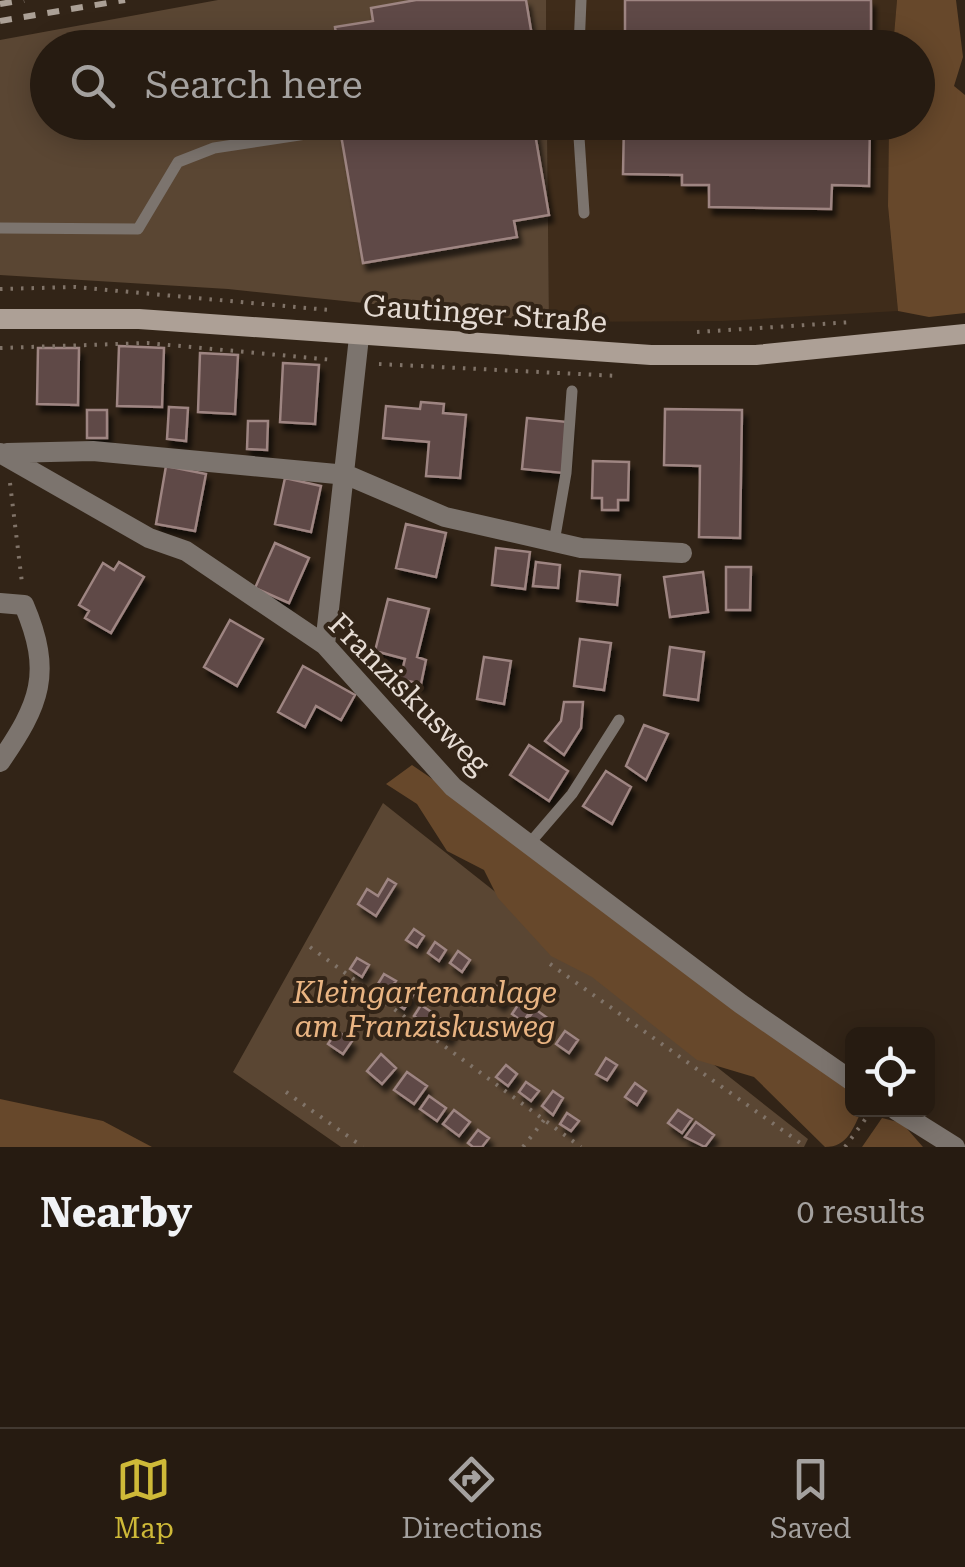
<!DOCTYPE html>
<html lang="en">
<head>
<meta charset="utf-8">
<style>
  :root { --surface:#261b11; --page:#2e241a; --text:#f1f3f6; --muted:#a4a19f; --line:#423931; --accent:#ceb938 }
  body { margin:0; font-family:"Roboto Serif",serif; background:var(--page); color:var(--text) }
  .controls { position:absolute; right:30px; bottom:30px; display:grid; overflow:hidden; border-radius:15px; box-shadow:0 5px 25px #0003 }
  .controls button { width:90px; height:90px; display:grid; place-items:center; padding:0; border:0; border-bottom:2px solid var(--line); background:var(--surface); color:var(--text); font:50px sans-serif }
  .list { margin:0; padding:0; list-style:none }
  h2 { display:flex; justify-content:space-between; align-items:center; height:130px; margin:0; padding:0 40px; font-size:42px }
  h2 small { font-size:32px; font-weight:400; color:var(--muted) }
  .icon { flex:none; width:55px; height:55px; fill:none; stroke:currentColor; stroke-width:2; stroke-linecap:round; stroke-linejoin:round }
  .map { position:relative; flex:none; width:965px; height:1147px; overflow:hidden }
  .search { position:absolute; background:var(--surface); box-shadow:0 5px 25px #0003; left:30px; right:30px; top:30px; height:110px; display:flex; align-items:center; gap:25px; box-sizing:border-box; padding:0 35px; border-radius:55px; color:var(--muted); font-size:38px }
  .sheet { height:280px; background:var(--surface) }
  nav { display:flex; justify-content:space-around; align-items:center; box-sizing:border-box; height:140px; border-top:2px solid var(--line); background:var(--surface); font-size:28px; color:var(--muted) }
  nav a { display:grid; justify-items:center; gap:5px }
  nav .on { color:var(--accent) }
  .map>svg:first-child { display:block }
</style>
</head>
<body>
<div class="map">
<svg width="965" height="1147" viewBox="0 0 965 1147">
  <defs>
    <filter id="shadow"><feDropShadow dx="4" dy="7" stdDeviation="2.5" flood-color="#0009"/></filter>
  </defs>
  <rect width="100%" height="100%" fill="#322417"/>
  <!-- built -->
  <path fill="#3f2c1a" d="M546,0H897L893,48L546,47Z
    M547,123H889L888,206L898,311L723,321L549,322Z"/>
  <!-- green -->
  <path fill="#5a4633" d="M218,0H546V47L48,48V122L547,123L549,322L228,289L0,275V40Z
    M383,803L808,1139L804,1147H341L233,1072Z"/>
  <!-- forest -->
  <path fill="#67482b" d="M897,0H956L963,57L954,86L965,95V313L929,317L898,311L888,206L889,123L918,122V48L893,47Z
    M412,765L501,826L852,1090V1110H862C853,1128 848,1147 825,1147L754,1077L697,1060L592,977L551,956L498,898L484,870L447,851L417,804L386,784Z
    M0,1099L103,1121L152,1147H0Z
    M882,1118L902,1123L923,1147H862Z"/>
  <!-- building -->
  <path fill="#5f4846" stroke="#9e8582" stroke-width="2.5" filter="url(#shadow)" d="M416,0H526L534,48H338L335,27L373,21L371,8Z
    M625,0H871V48H625Z
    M351,122H533L549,215L514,221L517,237L363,263L341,135L353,133Z
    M624,122H870L869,186L832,185L831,209L709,207V185H682V175L623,174Z
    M119,346L164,348L162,407L117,406Z
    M38,348H79L78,405L37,404Z
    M200,353L238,355L235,414L198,412Z
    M283,363L319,365L315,424L280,422Z
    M421,402L444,404L443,413L466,415L460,478L426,476L429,442L383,438L386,406L420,409Z
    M169,407L188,408L186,441L167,439Z
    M665,409L742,410L740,538L699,537L700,466L664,465Z
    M87,410H107V438H87Z
    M527,418L568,422L563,473L522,469Z
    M248,421H268L267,450L247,449Z
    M593,461L629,462L628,500H618V510H602V498H592Z
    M166,466L206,474L195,531L156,524Z
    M285,478L321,486L311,532L275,524Z
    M406,524L446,533L436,577L396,568Z
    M275,543L309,558L289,603L255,588Z
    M496,548L530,552L525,589L492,585Z
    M119,562L144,577L111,633L85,618L89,611L79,605L103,563L114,570Z
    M536,562L560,565L558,588L533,586Z
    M726,567H751L750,610H726Z
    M580,571L620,575L617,605L577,601Z
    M703,572L708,612L670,617L664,577Z
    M388,599L429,609L417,657L426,660L421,684L400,679L405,659L375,651Z
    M230,620L263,639L237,686L204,667Z
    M580,639L611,643L604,690L574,686Z
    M670,647L704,652L698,700L664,695Z
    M484,657L511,661L504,704L477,699Z
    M303,666L355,695L341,720L316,706L305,727L278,712Z
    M564,702H583L581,728L564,755L545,741L561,721Z
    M644,725L668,734L646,780L626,766Z
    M529,745L568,771L549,801L510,775Z
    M606,771L631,787L612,824L583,806Z
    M388,879L396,884L376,916L358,904L367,889L378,896Z
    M414,929L424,936L417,947L406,940Z
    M435,942L446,950L439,961L428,953Z
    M458,951L470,960L462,972L450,963Z
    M357,958L369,965L362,977L350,969Z
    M384,974L396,981L387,994L376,987Z
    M499,984L510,993L501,1004L490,996Z
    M403,988L413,995L404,1009L394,1002Z
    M522,999L533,1007L523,1022L512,1014Z
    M421,1005L433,1013L425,1024L414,1016Z
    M535,1009L553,1022L543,1036L525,1023Z
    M441,1019L455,1027L448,1038L434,1030Z
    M337,1031L352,1041L343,1054L328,1044Z
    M565,1031L578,1040L569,1053L556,1044Z
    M381,1054L396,1068L382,1084L367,1071Z
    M606,1058L617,1065L607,1080L596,1074Z
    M506,1065L517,1074L508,1086L496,1077Z
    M407,1072L427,1086L414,1104L394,1090Z
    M526,1082L539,1091L531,1101L519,1092Z
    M635,1083L646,1091L637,1105L625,1097Z
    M553,1091L563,1098L553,1115L542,1106Z
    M429,1096L446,1108L437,1121L420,1109Z
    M454,1110L470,1122L459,1136L443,1124Z
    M678,1110L692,1119L682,1133L668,1123Z
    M567,1113L579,1121L571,1131L560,1124Z
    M696,1122L714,1135L705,1147L685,1137Z
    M478,1130L489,1138L482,1147H473L468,1143Z"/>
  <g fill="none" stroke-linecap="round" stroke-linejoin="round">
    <!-- path -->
    <path stroke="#807368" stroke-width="4" stroke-dasharray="2.5 8" stroke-linecap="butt" d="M0,289L75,287L329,310
      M697,332L853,322
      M0,348L147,343L334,360
      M379,364L619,376
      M10,483L22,583
      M310,947L581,1147
      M550,964L806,1147
      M286,1092L363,1147
      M523,1147L544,1120
      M845,1147L872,1110"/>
    <!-- service -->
    <path stroke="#7c746e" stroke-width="11" d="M579,48L581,0
      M578,122L584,213
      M0,228L138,229L178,162L214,148L319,132
      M554,542L566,473L572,391
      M529,844L572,794L619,720"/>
    <!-- minor -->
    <path stroke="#7c746e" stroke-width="20" d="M0,453L149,538L186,551L325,645L453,787L741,1004L852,1081
      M7,453L93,451L347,475L445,517L581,548L682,553
      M0,603L24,605C53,673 40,704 0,762
      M325,645L359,337
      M896,1110L955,1147"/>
    <!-- secondary -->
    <path stroke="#ada096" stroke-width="20" d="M0,319H139L651,355H756L965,334"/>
    <!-- rail -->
    <path stroke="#aba096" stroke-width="6" stroke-dasharray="12 12" stroke-linecap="butt" d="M0,4L24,0
      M0,21L125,0"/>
  </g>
  <g text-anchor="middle" stroke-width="8" stroke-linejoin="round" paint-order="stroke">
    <!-- street labels -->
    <g font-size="30" fill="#e6dcd4" stroke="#322417">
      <text transform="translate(485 314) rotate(4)" y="10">Gautinger Straße</text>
      <text transform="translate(409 694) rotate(45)" y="10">Franziskusweg</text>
    </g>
    <!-- park labels -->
    <g font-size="30" font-style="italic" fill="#e9b482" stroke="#322417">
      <text x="425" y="1003">Kleingartenanlage<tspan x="425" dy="34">am Franziskusweg</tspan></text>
    </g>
  </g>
</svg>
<div class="controls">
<button><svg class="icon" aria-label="locate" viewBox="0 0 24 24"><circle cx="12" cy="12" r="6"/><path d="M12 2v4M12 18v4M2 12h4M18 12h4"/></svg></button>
</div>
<div class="search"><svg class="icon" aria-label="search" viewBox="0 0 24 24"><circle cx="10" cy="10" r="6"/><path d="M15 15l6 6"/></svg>Search here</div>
</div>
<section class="sheet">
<h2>Nearby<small>0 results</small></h2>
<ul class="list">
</ul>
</section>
<nav>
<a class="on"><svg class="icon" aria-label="map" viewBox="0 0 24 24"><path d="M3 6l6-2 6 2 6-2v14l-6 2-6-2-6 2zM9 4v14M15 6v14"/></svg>Map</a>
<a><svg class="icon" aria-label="directions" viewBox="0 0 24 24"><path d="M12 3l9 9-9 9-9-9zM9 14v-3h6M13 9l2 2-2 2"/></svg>Directions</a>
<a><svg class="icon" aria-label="saved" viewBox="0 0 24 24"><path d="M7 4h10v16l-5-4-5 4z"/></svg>Saved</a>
</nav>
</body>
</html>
